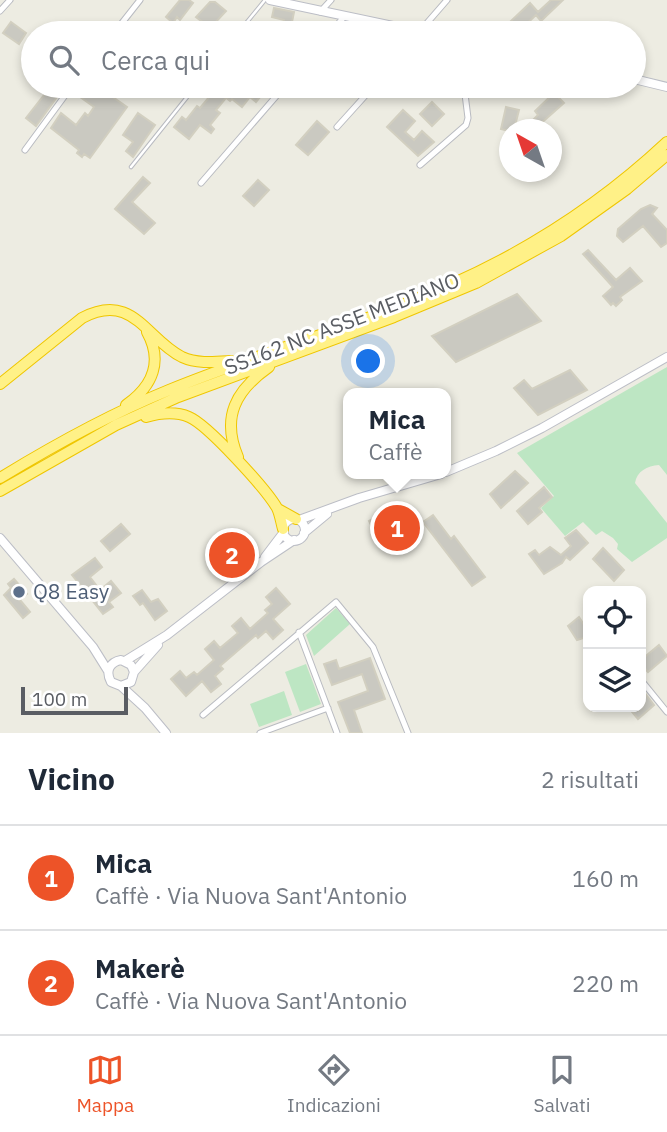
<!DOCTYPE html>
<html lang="it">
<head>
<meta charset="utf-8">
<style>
  :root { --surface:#fff; --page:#f2f2f3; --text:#1f2937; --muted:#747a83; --line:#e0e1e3; --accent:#ed5328 }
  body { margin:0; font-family:"IBM Plex Sans",sans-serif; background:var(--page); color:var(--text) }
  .controls { position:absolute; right:21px; bottom:21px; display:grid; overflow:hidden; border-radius:14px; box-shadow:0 4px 10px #0003 }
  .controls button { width:63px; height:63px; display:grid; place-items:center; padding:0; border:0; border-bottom:2px solid var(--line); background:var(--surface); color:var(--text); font:35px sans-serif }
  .compass { position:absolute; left:499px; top:119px; width:63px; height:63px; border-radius:50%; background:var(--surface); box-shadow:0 4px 10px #0003; rotate:320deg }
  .scale { position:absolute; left:21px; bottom:18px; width:107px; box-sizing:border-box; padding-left:7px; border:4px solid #5a5d63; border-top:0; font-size:19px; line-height:24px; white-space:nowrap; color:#5a5d63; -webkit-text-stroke:5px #fff; paint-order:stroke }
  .you { position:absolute; left:369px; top:362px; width:24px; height:24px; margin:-18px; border:5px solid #fff; border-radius:50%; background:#1a73e8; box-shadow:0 0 0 10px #1a73e833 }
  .badge { display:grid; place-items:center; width:46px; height:46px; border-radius:50%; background:var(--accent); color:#fff; font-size:23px; font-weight:700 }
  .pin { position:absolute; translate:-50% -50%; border:4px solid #fff; box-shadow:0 2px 7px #0006 }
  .popup { position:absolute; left:343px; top:388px; width:108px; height:91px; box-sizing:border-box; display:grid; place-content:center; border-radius:14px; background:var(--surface); filter:drop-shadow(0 2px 5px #0005); font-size:23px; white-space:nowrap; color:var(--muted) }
  .popup b { font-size:26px; color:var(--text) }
  .popup::after { content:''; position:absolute; left:50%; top:100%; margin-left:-14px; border:14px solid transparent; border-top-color:var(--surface) }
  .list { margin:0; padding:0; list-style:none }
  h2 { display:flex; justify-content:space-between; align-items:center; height:91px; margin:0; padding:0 28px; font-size:30px }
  h2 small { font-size:23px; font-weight:400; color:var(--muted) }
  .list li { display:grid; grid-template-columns:46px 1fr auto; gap:21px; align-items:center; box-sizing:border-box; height:105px; padding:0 28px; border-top:2px solid var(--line) }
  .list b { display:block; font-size:26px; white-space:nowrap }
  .list p { margin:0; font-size:23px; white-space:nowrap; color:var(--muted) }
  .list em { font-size:23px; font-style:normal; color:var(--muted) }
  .icon { flex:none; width:38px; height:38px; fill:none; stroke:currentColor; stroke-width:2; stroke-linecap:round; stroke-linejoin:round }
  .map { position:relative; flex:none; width:667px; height:733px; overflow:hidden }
  .search { position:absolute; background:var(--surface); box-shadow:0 4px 10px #0003; left:21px; right:21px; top:21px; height:77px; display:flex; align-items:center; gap:18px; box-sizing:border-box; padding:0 24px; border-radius:38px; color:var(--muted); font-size:26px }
  .sheet { height:301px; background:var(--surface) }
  nav { display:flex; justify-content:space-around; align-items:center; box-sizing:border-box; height:98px; border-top:2px solid var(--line); background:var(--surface); font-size:19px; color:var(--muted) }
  nav a { display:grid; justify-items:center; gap:4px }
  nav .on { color:var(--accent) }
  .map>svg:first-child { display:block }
</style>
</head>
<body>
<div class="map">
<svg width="667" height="733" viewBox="0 0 667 733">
  <rect width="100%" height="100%" fill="#edece2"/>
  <!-- green -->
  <path fill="#bde6c3" d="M667,367V475L659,465C647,466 637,471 635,483L667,523V538L632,562L617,549L618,544L613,538L602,531L596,535L583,522L565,536L541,508L554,496L517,453Z
    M336,608L350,624L314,656L306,635Z
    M306,664L321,704L300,712L285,672Z
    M284,691L292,715L259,727L250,704Z"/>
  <!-- building -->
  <path fill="#cac9c1" stroke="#d2cfc0" stroke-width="2" d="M180,0H189L193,3L180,20L177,17L173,23L166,17Z
    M551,0H563L541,21L536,15L520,30L511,21L530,3L538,12Z
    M210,2H215L226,11L213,25L210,23L208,26L196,17Z
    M274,8L294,12L291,27L283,25L284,20L272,17Z
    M11,22L26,33L19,44L3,33Z
    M82,86H97L127,107L90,158L84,154L82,157L77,153L79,150L51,128L61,113L76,125L85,113L88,116L94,107L76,94Z
    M235,86H269L256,102L250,97L242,107L232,99L230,101L225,97Z
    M48,90L57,97L36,126L26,118Z
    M215,90L226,98L216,110L220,113L210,125L214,129L211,133L200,125L189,139L174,127L182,117L186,120L197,106L200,108Z
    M554,93L564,103L538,126L541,130H531L528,125L538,115L535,111Z
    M432,102L444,114L432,126L420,114Z
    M506,107L519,110L514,130L509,131L501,129Z
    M403,110L415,121L405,132L414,140L422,131L434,142L418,156L387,127Z
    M138,113L155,125L133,157L126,151L133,142L123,135Z
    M317,121L329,132L308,155L296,145Z
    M143,177L150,183L132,202L155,223L144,234L115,209Z
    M258,180L269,190L254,206L243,196Z
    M650,205L657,208L652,214L667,230V243L661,247L643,226L623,242L617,236L618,229L641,209Z
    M588,250L616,280L630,268L642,281L620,297L622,300L616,306L613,303L611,305L603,296L613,287L583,254Z
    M517,294L541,321L456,362L432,336Z
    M570,370L587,390L538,415L514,388L524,380L532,389Z
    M515,471L528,483L501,508L490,494Z
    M544,487L552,497L539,508L542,512L528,524L517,511Z
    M401,514L410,533L399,538L395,529L377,537L369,521L380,515L383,522Z
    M433,515L451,539L454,536L485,577L472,586L423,522Z
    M121,524L130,534L110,551L101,541Z
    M576,530L588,543L570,560L566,557L562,563L544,574L529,554L535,550L539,555L550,547L561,555L571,546L565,538Z
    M237,538L244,547L223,565L215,555Z
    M603,548L624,570L614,581L593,559Z
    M95,558L102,567L90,577L100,590L111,581L121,593L109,602L113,607L103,614L72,575Z
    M14,579L27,594L20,600L30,612L23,618L4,595L11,588L8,584Z
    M276,588L290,604L273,619L283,630L273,639L266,631L258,638L256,635L220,666L223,669L215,676L221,684L211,692L202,681L186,696L171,679L180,671L186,678L194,672L197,675L214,660L205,649L214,641L220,648L238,633L232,626L241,618L250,629L268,613L265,610L272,604L266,597Z
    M142,590L151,602L158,599L167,611L155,620L143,603L140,605L133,596Z
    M579,617L588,631L585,633L587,637L577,640L568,626Z
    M659,645L667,656L648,672L641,664V660Z
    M370,658L385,699L354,710L362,733H350L338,702L368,691L362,674L332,685L324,664L336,660L339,669Z
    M641,688L654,705L638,719L628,707H641Z"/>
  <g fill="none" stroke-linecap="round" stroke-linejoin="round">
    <!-- lane casing -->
    <g stroke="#b9bbc1" stroke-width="4.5">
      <path id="lane" d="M238,33L265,0
        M131,167L196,86"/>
    </g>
    <!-- street casing -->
    <g stroke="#b9bbc1" stroke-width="7">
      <path id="street" d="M0,11L10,0
        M320,12L331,0
        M114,33L140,0
        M330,33L344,17
        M425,33L427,23L447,0
        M337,127L374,86
        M25,150L72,86
        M420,165L466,125L468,118L464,86
        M201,183L285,86
        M299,632L337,733
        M641,680L667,712
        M203,715L336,602L373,647L408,733
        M260,733L328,708"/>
    </g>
    <!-- secondary casing -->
    <g stroke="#bcbec6" stroke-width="10">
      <path id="secondary" d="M270,0L426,33
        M634,79L667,87
        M446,472L496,451L542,428L667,357
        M283 530a11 11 0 1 1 22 0a11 11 0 1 1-22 0Z
        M299,520L359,498L441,474
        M304,533L327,514
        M0,538L93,647L108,671
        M265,557L284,532
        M125,661L167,635L261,562L294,540
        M134,672L158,645
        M121,686L131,682L134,672L131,665L121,660C110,662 105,671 111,682L121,686L145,708L166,733"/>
    </g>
    <!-- highway casing -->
    <g stroke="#efc600" stroke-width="12">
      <path id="highway" d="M0,384L82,318C133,291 146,339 182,357C197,364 215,362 231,361
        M126,405C153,386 163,361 147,332
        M146,417C160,413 175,411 189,417C208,425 266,489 277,508C280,514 281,522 283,529
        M238,457C221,417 236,390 269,367
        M0,478C54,445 110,414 169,390C262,352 360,325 452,284C531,249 604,201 667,142
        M0,491L116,425L178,397L394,317L476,283L561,236L627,189L667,155
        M278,509L296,519"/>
    </g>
    <!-- lane -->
    <use href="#lane" stroke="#fff" stroke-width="2.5"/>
    <!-- street -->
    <use href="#street" stroke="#fff" stroke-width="5"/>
    <!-- secondary -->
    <use href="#secondary" stroke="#fff" stroke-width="8"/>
    <!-- highway -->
    <use href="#highway" stroke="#fff187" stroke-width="10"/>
  </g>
  <!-- markers -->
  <circle fill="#5c6f8a" stroke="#fff" stroke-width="2.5" cx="19" cy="592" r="7"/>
  <g text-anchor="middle" stroke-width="6" stroke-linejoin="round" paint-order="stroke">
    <!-- street labels -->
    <g font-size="21" fill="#5a5d63" stroke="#fff">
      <text transform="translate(342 324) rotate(-21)" y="7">SS162 NC ASSE MEDIANO</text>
    </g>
    <!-- service labels -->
    <g font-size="21" fill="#4e5e75" stroke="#fff" text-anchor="start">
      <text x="33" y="599">Q8 Easy</text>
    </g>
  </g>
</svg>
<div class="controls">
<button><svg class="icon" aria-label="locate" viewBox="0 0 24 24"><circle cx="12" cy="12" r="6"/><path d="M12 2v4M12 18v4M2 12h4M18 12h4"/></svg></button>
<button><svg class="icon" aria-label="layers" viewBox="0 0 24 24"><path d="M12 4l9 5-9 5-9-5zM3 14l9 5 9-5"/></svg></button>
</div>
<svg class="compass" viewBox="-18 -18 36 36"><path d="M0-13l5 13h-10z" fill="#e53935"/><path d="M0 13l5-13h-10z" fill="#747a83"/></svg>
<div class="scale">100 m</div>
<div class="you"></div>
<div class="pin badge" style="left:397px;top:528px">1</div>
<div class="popup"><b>Mica</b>Caffè</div>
<div class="pin badge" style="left:232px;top:555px">2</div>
<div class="search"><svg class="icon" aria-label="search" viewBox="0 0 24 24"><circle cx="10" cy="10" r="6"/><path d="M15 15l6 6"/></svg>Cerca qui</div>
</div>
<section class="sheet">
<h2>Vicino<small>2 risultati</small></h2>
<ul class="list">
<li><span class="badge">1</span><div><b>Mica</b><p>Caffè · Via Nuova Sant'Antonio</p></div><em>160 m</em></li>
<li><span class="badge">2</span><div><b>Makerè</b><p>Caffè · Via Nuova Sant'Antonio</p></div><em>220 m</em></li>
</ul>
</section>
<nav>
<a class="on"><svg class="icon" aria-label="map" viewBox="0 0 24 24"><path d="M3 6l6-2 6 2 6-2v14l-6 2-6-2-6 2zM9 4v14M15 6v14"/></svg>Mappa</a>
<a><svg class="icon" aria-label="directions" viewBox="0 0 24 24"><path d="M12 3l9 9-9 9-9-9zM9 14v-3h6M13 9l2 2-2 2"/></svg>Indicazioni</a>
<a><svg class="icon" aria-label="saved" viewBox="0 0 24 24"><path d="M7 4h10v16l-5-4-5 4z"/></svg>Salvati</a>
</nav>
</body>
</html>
